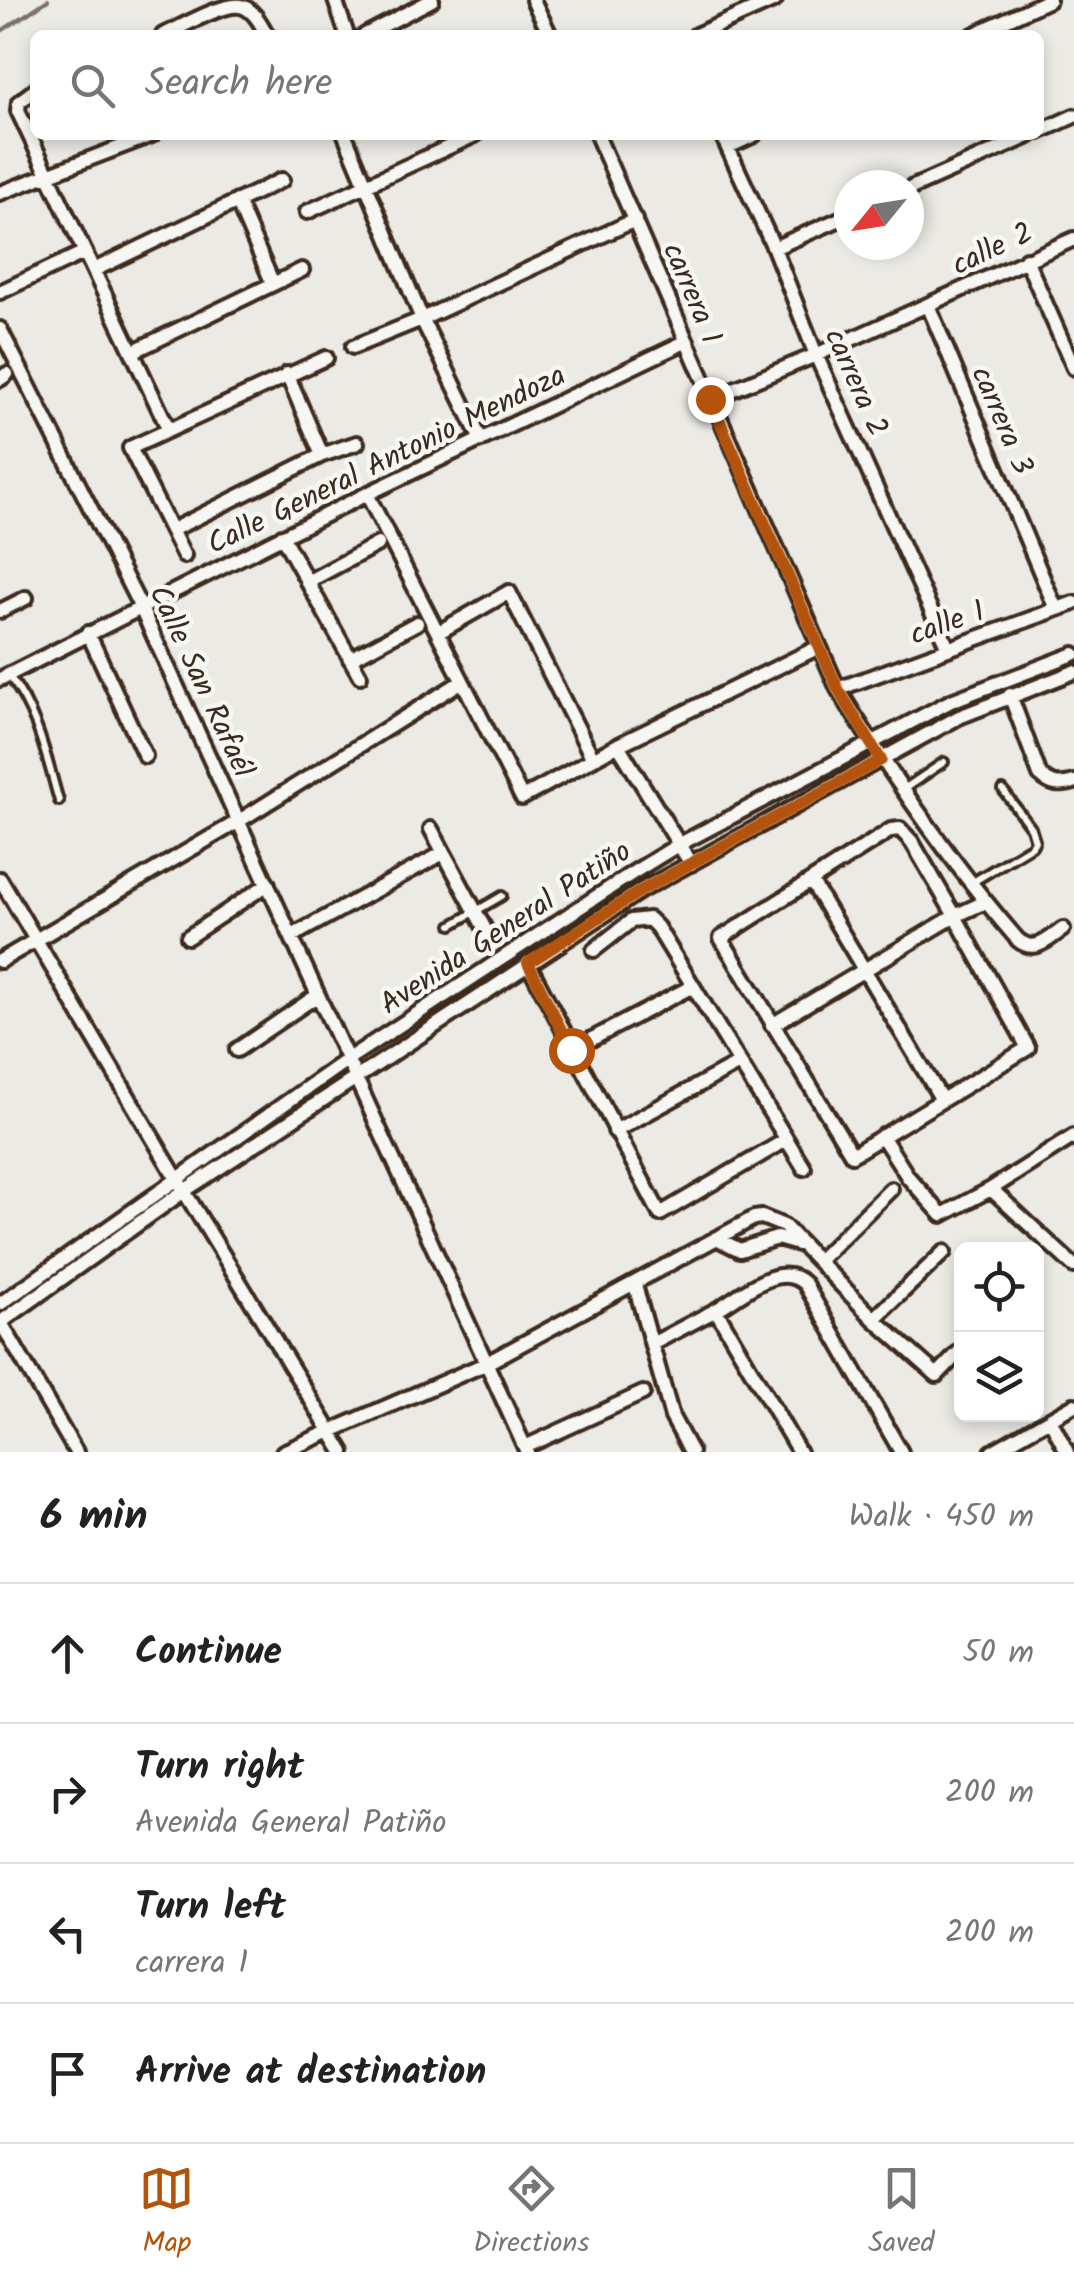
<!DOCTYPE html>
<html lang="en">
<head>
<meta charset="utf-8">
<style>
  :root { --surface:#fff; --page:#f6f6f6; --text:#222; --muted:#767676; --line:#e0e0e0; --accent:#b45309 }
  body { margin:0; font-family:Kalam,sans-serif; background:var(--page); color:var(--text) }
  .controls { position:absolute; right:30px; bottom:30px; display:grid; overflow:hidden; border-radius:15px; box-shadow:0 5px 15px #0003 }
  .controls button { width:90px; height:90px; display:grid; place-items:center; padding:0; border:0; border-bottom:2px solid var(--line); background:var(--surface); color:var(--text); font:50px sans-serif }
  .compass { position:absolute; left:834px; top:170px; width:90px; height:90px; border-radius:50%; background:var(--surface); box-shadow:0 5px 15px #0003; rotate:240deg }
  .stop { position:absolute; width:30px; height:30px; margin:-22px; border:8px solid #b45309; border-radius:50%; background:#fff }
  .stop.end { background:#b45309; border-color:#fff; box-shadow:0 2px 10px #0008 }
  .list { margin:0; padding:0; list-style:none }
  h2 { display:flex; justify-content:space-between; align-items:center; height:130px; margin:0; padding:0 40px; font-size:42px }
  h2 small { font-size:32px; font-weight:400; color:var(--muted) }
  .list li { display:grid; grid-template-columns:65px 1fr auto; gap:30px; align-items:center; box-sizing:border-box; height:140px; padding:0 40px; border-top:2px solid var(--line) }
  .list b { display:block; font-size:38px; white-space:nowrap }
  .list p { margin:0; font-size:32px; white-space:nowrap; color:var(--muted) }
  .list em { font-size:32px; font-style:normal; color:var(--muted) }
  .icon { flex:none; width:55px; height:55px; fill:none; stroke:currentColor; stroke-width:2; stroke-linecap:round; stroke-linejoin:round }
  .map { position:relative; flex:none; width:1074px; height:1452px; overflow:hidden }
  .search { position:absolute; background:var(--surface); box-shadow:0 5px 15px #0003; left:30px; right:30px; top:30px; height:110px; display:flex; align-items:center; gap:25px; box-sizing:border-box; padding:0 35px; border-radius:15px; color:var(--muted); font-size:38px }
  .sheet { height:690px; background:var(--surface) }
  nav { display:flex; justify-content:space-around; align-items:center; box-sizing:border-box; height:140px; border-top:2px solid var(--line); background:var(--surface); font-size:28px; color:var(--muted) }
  nav a { display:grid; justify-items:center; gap:5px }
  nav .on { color:var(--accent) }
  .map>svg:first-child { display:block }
</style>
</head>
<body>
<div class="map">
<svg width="1074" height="1452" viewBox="0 0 1074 1452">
  <rect width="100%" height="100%" fill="#ebeae5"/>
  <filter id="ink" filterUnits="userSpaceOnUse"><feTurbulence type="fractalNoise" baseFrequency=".01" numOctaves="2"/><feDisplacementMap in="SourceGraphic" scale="20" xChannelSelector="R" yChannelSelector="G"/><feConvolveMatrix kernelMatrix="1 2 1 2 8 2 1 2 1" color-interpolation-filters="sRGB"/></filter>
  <g filter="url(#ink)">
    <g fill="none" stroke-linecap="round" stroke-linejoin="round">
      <!-- stream -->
      <path stroke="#7c7167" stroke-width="4" d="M0,32L48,0"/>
      <!-- service casing -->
      <g stroke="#3b2a1e" stroke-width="14">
        <path id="service" d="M9,676C37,711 47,759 59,801
          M904,789L944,762
          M973,882L1032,846L1035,841L1031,828L1003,790
          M452,925L502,896"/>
      </g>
      <!-- minor casing -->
      <g stroke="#3b2a1e" stroke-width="20">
        <path id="minor" d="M335,0L347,35
          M533,0L550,35
          M163,35C180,28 222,3 240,6C253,8 261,24 267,35
          M365,35L432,0
          M696,35L775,0
          M973,35L1049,0
          M35,90L19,102L18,111L169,430
          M1039,132L1074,116
          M345,135L422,319L481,440
          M597,135L838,689C892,777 951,863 1018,940C1035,954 1047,940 1063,929
          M722,135L774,248L816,355L948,648
          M728,147L754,135
          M909,189L1031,135
          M0,193L152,135
          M237,201L273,284
          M307,212L475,135
          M774,248L849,215
          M1026,259L1074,368
          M94,270L282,180
          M0,292L85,252
          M928,305L1056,609
          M0,329L140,606L527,1452
          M353,347L422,319L635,220
          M132,352L302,270
          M0,379L7,374
          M710,399L816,355L1074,239
          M322,455L357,443
          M367,494L522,798L618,745L819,647
          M172,530L322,455L287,374
          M282,536L360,676
          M184,556L130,448L326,358
          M307,582L378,544
          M0,611L26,598
          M439,632L509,592L593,759
          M88,633L145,756
          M350,659L417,623
          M0,679L367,494L687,341
          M838,689L1074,603
          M1010,695L1040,775C1052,786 1059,786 1074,782
          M618,745L691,864
          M431,829L486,931
          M900,829L912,842L955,916L1028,1048L852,1155L721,938L891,830Z
          M0,879L184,1191L343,1452
          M811,881L942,1100
          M292,936L443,853
          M188,937L268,884
          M594,950L631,921L649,919L657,927L804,1168
          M0,961L239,821L461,682
          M528,963L660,1214L786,1140
          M772,1025L955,916L985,902
          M237,1050L318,995
          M571,1050L693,986
          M615,1131L739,1063
          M882,1136L908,1177L942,1215L991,1189L1074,1136
          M991,1189L1074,1266
          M716,1238L740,1250L777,1238L798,1244
          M818,1261L891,1189
          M635,1285L672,1417L691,1452
          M0,1304L348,1059L631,874L678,845L951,701L1074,654
          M874,1319L944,1252
          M0,1321L76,1452
          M1,1322L184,1191L642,890L959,717L1074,672
          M652,1344L716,1310
          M1050,1419L1067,1452
          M525,1447L643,1393
          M283,1452L485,1364L754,1218L762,1217L784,1226L874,1319L937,1375L962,1349
          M799,1452L716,1310C741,1296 780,1259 805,1284L901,1452
          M992,1452L1074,1405"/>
      </g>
      <!-- service -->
      <use href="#service" stroke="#f6f6f2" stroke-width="6"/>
      <!-- minor -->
      <use href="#minor" stroke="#f6f6f2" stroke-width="12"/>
    </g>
  </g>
  <g fill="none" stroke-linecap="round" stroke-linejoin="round" filter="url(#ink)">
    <!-- route -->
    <path stroke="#b45309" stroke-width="12" d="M571,1050L528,963L642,890L881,760L838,689L710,399"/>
  </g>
  <g text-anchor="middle" stroke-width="9" stroke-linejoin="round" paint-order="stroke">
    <!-- street labels -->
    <g font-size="30" fill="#3b2a1e" stroke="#f6f6f2">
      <text transform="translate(992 248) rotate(-25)" y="10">calle 2</text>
      <text transform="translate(693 293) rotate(67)" y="10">carrera 1</text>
      <text transform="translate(857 382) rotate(66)" y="10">carrera 2</text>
      <text transform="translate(1003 420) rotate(67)" y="10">carrera 3</text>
      <text transform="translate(386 459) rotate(-26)" y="10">Calle General Antonio Mendoza</text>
      <text transform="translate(947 622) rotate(-20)" y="10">calle 1</text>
      <text transform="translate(202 681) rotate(65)" y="10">Calle San Rafaél</text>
      <text transform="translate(505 927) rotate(-33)" y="10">Avenida General Patiño</text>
    </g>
  </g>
</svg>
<div class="controls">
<button><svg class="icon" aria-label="locate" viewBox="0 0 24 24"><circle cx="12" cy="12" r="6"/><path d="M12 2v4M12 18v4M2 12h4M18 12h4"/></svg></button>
<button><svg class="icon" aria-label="layers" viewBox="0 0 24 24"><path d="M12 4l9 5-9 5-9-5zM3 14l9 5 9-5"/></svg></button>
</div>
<svg class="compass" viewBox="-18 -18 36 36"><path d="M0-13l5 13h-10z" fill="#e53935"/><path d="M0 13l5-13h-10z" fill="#767676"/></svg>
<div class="stop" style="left:571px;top:1050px"></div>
<div class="stop end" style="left:710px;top:399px"></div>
<div class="search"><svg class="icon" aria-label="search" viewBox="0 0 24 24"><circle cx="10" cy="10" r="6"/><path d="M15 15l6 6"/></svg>Search here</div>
</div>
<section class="sheet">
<h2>6 min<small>Walk · 450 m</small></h2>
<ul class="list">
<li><svg class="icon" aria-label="ahead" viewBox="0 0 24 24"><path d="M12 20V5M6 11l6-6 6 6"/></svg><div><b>Continue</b></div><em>50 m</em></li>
<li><svg class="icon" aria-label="right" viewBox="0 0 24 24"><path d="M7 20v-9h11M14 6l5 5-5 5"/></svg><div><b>Turn right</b><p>Avenida General Patiño</p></div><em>200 m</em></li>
<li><svg class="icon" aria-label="left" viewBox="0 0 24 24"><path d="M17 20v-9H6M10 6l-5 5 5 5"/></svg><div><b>Turn left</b><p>carrera 1</p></div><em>200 m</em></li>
<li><svg class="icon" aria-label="arrive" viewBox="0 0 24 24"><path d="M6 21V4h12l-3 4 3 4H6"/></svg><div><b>Arrive at destination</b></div></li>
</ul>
</section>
<nav>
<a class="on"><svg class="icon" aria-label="map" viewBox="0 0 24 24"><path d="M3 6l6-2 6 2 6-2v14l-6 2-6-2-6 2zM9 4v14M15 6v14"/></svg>Map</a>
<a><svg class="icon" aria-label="directions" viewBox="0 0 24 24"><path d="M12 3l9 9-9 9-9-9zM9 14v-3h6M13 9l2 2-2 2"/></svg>Directions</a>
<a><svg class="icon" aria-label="saved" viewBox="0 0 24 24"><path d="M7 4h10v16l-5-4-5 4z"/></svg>Saved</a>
</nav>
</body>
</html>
